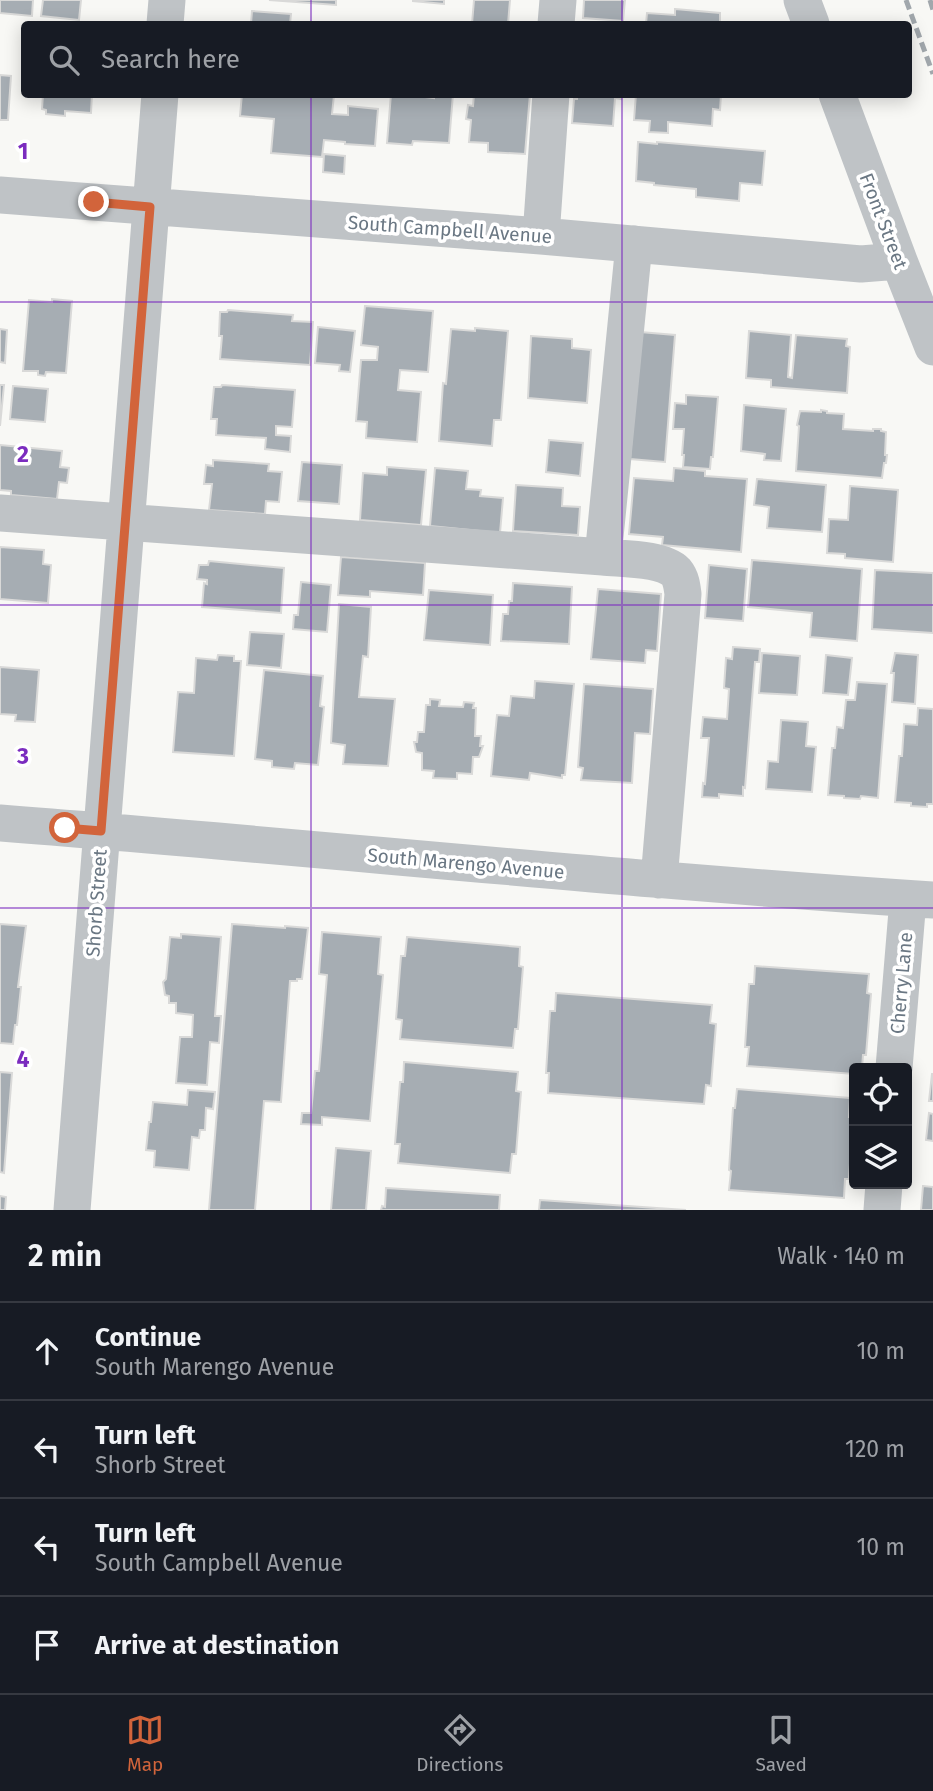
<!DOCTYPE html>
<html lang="en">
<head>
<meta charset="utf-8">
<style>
  :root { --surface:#171b24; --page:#242831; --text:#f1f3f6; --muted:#9ea1a6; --line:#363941; --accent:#d2643b }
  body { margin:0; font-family:"Fira Sans",sans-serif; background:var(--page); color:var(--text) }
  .controls { position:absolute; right:21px; bottom:21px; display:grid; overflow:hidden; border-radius:7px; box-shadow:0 4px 18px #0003 }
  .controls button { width:63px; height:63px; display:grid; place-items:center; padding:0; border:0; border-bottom:2px solid var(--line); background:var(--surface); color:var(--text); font:35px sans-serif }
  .stop { position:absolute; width:21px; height:21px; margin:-16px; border:5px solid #d2643b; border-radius:50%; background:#fff }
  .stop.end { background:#d2643b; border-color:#fff; box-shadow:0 2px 7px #0008 }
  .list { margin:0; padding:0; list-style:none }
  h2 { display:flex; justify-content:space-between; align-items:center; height:91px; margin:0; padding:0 28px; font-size:30px }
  h2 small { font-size:23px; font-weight:400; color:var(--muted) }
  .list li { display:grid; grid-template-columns:46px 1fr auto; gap:21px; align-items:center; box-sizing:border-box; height:98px; padding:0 28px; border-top:2px solid var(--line) }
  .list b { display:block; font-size:26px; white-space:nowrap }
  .list p { margin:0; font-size:23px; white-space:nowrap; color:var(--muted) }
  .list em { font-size:23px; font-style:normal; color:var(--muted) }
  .icon { flex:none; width:38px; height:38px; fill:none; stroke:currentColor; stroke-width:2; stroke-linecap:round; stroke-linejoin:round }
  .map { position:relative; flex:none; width:933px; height:1210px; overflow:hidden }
  .search { position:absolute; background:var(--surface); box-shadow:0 4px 18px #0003; left:21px; right:21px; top:21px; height:77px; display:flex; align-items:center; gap:18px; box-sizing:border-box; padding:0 24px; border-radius:7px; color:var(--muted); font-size:26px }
  .sheet { height:483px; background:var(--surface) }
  nav { display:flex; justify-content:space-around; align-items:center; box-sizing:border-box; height:98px; border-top:2px solid var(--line); background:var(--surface); font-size:19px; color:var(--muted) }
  nav a { display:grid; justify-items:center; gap:4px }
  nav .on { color:var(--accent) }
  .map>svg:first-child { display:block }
</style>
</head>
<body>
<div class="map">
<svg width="933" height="1210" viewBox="0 0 933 1210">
  <rect width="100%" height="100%" fill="#f8f8f5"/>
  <!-- building -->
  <path fill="#a6adb3" stroke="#d9d9d8" stroke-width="2" d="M0,0H33L32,16L0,13Z
    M43,0H81L79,20L41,16Z
    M269,0H336V5Z
    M413,0H444V4L413,1Z
    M474,0H510L508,24H472Z
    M584,0H625L623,21L583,18Z
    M675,9L720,13V24H646L647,13L675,15Z
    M252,11L291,14L290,24H301H251Z
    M49,22L86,24H48Z
    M0,75L11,76L8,120H0Z
    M43,94H92L91,113L65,111V116L46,114V110L42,109Z
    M242,94L334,95L332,114L348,115V106L378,109L375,146L345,144V142L324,140L322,157L271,153L274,119L240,116Z
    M391,94H418V96L434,98V94H453L449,143L413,141L412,145L387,143Z
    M474,94H530L525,154L488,152V143L469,142L471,120L466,119L468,105L473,106Z
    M577,94H621V99L615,98L613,126L572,123L574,99H577Z
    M636,94L721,95L720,110L713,109L712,126L668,122V133L649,132L650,121L634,120Z
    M638,142L657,144V142L765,151L762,185L740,183L739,201L696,197V189L654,185V183L636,181Z
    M324,154L345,156L344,174L323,172Z
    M52,299L72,301L66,373L46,372L45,376L38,375V371H23L29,300L52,302Z
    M365,306L433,311L428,372L400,370L398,390L421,392L417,442L366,438L367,422L356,421L361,360H377L378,347L361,345Z
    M228,310L293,315L292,321L313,322L310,365L220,359L222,336H219L220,312H227Z
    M318,327L355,331L350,372L339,371L340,365L315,363Z
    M475,328L508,331L501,420H494L492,446L439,441L443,383L446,384L451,329L475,331Z
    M0,329L7,330L5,363L0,362Z
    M749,331L791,335L788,377L792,378L796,335L847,339L846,346L850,347L847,393L771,387V380L746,378Z
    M640,332L675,335L665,462L630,459Z
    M531,336L572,339V348L591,350L587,403L528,398Z
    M0,385H4L0,426Z
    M222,385L295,390L292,427L276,426V435L291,436L290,452L265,449L266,438L216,435L217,419H211L214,387H221Z
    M13,386L48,389L45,422L10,419Z
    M686,395L718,397L713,457H711L710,469L683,467L684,455H682L684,429H673L675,403L686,404Z
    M744,405L786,409L781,461L764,460L765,454L741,451Z
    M821,410L827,411V413L844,414L843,429L873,431V429H881V431L886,432L885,455H887L886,463H884L882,478L796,471L799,426L797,425L800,411L821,412Z
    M549,440L583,443L580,476L546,472Z
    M0,445L62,451L60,467L69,468L67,483L59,482L57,499L11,495V491L0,490Z
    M213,460L269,464L268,471L282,472L279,502L266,501L265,514L209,510L212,484H204L206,465L213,466Z
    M302,462L342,465L339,504L298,501Z
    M387,467L426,470L421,525L360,520L363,473L387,475Z
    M435,468L468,471L466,489L481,490L480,496L503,498L500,533L430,526Z
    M674,468L705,471V476L747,479L741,552L662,545L663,537L629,534L634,478L673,481Z
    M757,479L826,485L822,532L767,528L769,507L754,505Z
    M516,485L563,488L562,506L580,507L578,535L513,531Z
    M850,486L898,490L893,562L845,558V554L827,553L829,519L848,520Z
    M0,547L44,550L43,564L51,565L48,603L0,599Z
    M341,557L425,563L423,595L370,591V597L338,595Z
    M752,560L862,569L857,641L810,637L812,613L748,607Z
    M209,561L284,568L281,613L202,607L204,583L207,584V580L197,579L199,565H208Z
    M709,565L747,569L743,621L705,618Z
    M875,570L933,573V633L872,629Z
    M301,582L331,585L327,632L293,629L294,615H298Z
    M513,583L572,587L569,644L501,641L503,614H508L509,601H512Z
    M598,589L661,594L657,651L646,650L645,663L591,659Z
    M429,590L493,595L490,645L424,640Z
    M339,604L371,607L368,657L363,656L359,697L395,699L388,766L343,764L345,745L331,743Z
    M250,632L284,634L281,668L247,665Z
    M733,647L760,649L759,662H755L745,788L743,787V796L719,794V798L702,797L703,783L705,784L709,738H701L703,717L727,719L729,689L724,688L726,658L732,659Z
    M762,653L800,656L797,695L759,693Z
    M895,653L918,655L915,704L892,702L894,673H891Z
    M218,655L234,656V661H241L234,756L173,752L178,692L194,693L196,658L217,660Z
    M826,655L852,658L848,695L823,693Z
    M0,667L39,670L35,722L15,721L16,715L0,714Z
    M264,670L323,676L320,706L324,707L318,765L295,763L294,769L272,767V761L255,759Z
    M535,681L574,684L565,775H562V778L530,773L529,780L491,776L497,715L509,716L511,696L534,698Z
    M857,682L887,684L878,798L861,796L860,799L844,798V796L828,795L832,748H835L837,727L843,728L846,700H855Z
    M584,684L653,689L650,734L635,733L632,783L581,780L583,768L578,767Z
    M430,699L440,700L439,706L463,707L464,702L474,703L473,708H476L475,736H481L480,746H483L479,757H473L472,774L457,773V779L433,778L434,771L422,770V753L416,752L414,742H417L418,732H424L426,705H430Z
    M918,708L933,709V804H927V807L911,806V803L895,802L899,756H902L904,724L917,725Z
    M781,720L808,722L806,746L816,747L812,792L766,789L768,761L778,762Z
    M0,924L26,926L18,987H21L17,1025H15L13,1044L0,1043Z
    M232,924L285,928V926L308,928L302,979H297V981H290L281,1102L264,1101L255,1210H209Z
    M322,932L381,937L378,974L383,975L370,1121L322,1117V1125L301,1124L302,1113H311L315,1071H319L327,975L319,974Z
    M181,934L221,937L215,1016H221L219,1043L210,1042L207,1085L176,1083L180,1037H192L193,1015L176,1013V1003H169V996L165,995L163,982L166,979L170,937L181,938Z
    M407,937L520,947L519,966L523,967L518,1029H515L513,1048L400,1039L402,1020L396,1019L401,956H405Z
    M755,966L869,974L867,993L871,994L866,1055H863L862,1068H854V1074L747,1066L749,1047H745L749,984H754Z
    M556,993L712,1005L710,1023L716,1024L711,1086L706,1085L704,1104L548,1093L549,1073H546L550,1011H555Z
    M404,1062L518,1072L516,1091L521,1092L516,1154H512L510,1173L398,1163L400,1144H395L400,1082H403Z
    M0,1072L12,1073L4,1173L0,1172Z
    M932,1074H933V1101H929Z
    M737,1089L850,1098L849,1117H853L849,1179H845L844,1198L729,1190L731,1171L729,1170L733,1108H735Z
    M188,1090L215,1092L213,1109L206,1108L205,1130H200L199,1138L192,1137L189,1170L154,1167L155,1151L146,1150L149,1122H151L153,1102L187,1105Z
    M929,1113L933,1114V1141L926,1140Z
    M336,1148L371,1151L366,1210H331Z
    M923,1186L933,1187V1210H921Z
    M386,1188L500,1195L499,1210H381L382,1206L385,1207Z
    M0,1196L6,1197L5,1210H0Z
    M540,1200L686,1210H539Z"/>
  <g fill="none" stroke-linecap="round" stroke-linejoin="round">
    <!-- minor -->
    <path stroke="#bfc3c6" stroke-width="37" d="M802,0L811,24
      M165,24L167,0
      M556,24L558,0
      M837,94L899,261L933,347
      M0,195L541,236L861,264L899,261
      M541,236L551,94
      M0,513L603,557C622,559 662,558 676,572C681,578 682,586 683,594L659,880
      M603,557L634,244
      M0,823C311,847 622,880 933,900
      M894,1068L908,899
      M72,1210L160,94
      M882,1210L884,1184"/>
    <!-- rail -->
    <path stroke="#a1a7ac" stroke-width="5" stroke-dasharray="10 5" stroke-linecap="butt" d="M906,0L933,74
      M930,0L933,10"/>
  </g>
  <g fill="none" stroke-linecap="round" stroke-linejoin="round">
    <!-- route -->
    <path stroke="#d2643b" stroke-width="9" d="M65,828L101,831L150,207L94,202"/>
  </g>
  <!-- grid -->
  <path fill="none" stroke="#7b2cbf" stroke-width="2" stroke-opacity="0.55" d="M311,0V24M622,0V24M311,94V1210M622,94V1210M0,302H933M0,605H933M0,908H933"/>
  <g text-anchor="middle" stroke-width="7" stroke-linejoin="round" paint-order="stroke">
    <!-- street labels -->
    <g font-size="19" fill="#6a7783" stroke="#fff">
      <text transform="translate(884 221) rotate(69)" y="7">Front Street</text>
      <text transform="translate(450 229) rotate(4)" y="7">South Campbell Avenue</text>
      <text transform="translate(466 863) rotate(5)" y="7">South Marengo Avenue</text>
      <text transform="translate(96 903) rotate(-86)" y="7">Shorb Street</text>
      <text transform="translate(901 983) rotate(-85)" y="7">Cherry Lane</text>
    </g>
  </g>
  <g font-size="23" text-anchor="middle" font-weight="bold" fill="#7b2cbf" stroke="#fff" stroke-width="7" stroke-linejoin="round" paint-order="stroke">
    <text x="23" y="159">1</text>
    <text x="23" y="462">2</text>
    <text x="23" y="764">3</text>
    <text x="23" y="1067">4</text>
  </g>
</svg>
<div class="controls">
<button><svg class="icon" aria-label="locate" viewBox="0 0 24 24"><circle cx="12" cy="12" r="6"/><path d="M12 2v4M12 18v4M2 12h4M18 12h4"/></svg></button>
<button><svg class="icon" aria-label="layers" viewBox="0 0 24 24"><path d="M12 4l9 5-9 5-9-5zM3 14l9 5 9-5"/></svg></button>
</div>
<div class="stop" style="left:65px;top:828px"></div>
<div class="stop end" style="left:94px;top:202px"></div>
<div class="search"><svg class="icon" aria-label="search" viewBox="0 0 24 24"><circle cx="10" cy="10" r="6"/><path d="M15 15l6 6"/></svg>Search here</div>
</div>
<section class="sheet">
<h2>2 min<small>Walk · 140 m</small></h2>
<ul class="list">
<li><svg class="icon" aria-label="ahead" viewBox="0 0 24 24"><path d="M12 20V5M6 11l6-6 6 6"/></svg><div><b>Continue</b><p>South Marengo Avenue</p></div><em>10 m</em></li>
<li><svg class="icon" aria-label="left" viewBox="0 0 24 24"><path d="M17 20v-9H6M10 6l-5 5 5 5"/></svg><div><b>Turn left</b><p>Shorb Street</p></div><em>120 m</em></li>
<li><svg class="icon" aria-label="left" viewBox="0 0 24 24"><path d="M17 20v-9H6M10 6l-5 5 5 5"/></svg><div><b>Turn left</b><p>South Campbell Avenue</p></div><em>10 m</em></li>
<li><svg class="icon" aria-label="arrive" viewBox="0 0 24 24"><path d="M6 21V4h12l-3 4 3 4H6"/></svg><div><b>Arrive at destination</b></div></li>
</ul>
</section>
<nav>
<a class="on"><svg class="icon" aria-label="map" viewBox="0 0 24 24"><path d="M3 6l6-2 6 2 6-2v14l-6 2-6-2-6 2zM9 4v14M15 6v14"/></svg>Map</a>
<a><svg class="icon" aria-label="directions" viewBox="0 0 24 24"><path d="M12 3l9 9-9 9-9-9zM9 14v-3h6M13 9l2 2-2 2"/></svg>Directions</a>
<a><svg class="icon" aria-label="saved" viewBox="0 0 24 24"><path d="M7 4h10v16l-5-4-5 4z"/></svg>Saved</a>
</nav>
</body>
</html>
